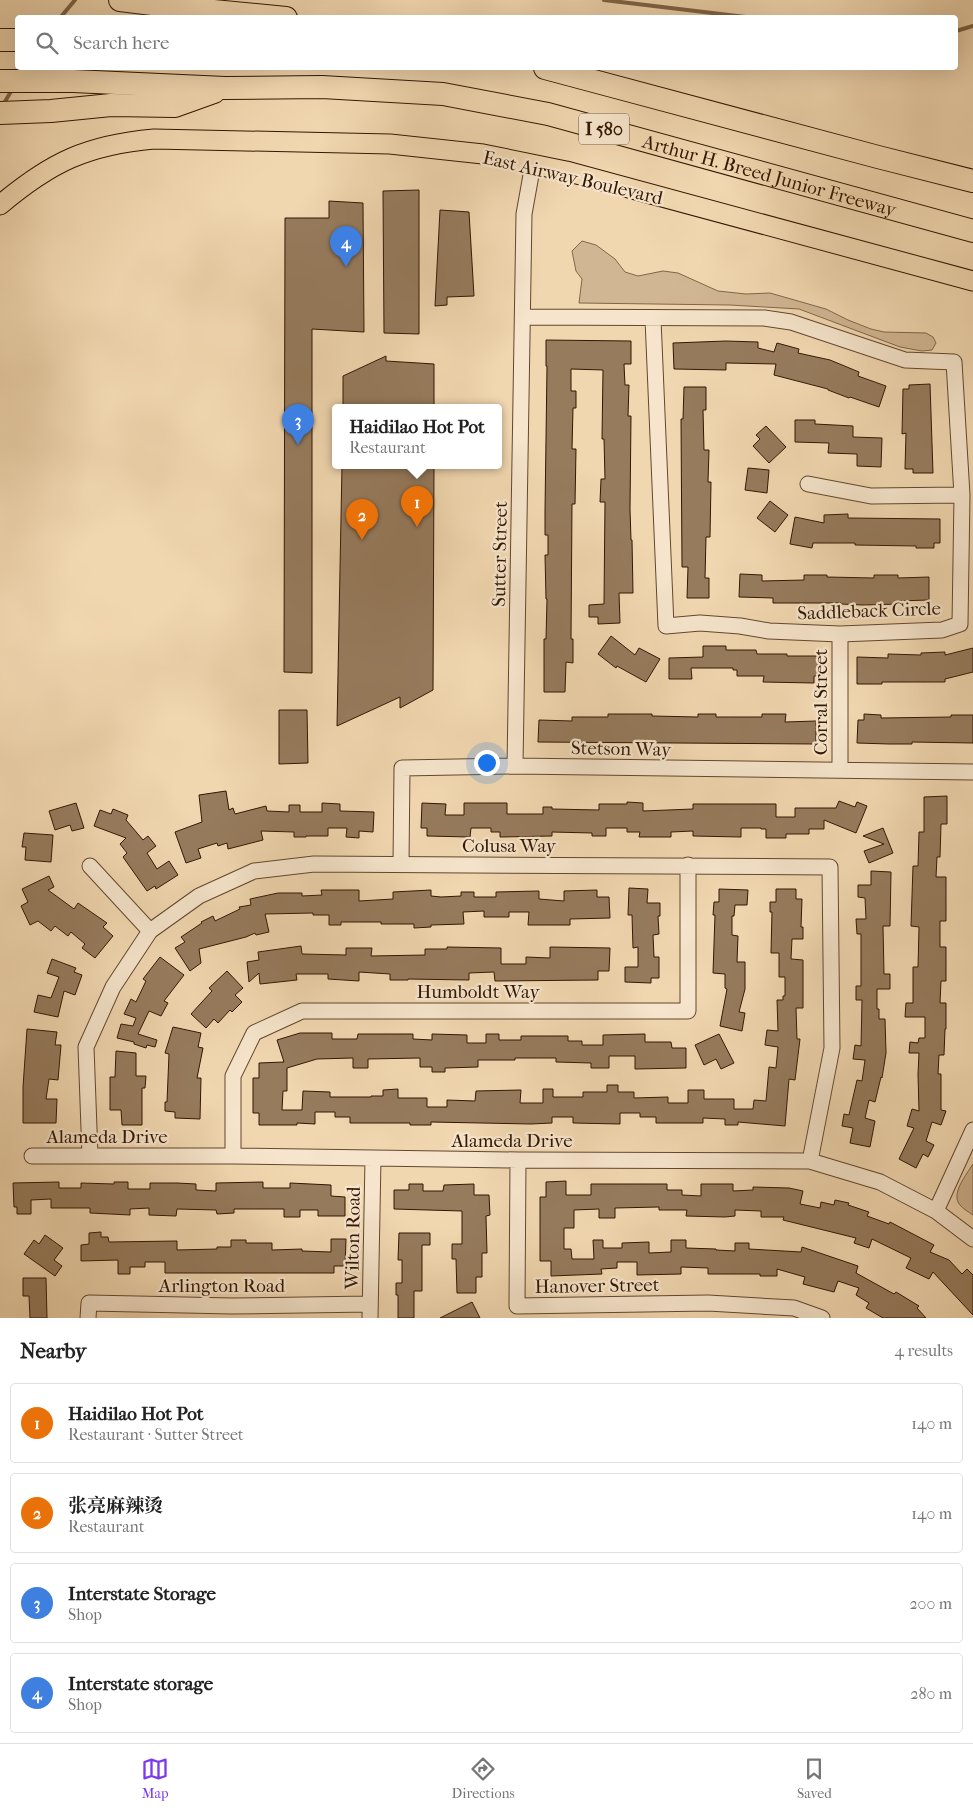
<!DOCTYPE html>
<html lang="en">
<head>
<meta charset="utf-8">
<style>
  :root { --surface:#fff; --page:#f6f6f6; --text:#222; --muted:#767676; --line:#e0e0e0; --accent:#7c3aed }
  body { margin:0; font-family:"IM FELL French Canon","Noto Serif SC",serif; background:var(--page); color:var(--text) }
  .you { position:absolute; left:486px; top:762px; width:18px; height:18px; margin:-12px; border:4px solid #fff; border-radius:50%; background:#1a73e8; box-shadow:0 0 0 8px #1a73e833 }
  .badge { display:grid; place-items:center; width:32px; height:32px; border-radius:50%; background:var(--accent); color:#fff; font-size:16px; font-weight:700 }
  .pin { position:absolute; translate:-50% -41px; filter:drop-shadow(0 1px 2px #0008) }
  .pin::after { content:''; position:absolute; top:26px; width:18px; height:15px; background:inherit; clip-path:polygon(0 0,100% 0,50% 100%) }
  .popup { position:absolute; left:332px; top:404px; width:170px; height:65px; box-sizing:border-box; display:grid; place-content:center; border-radius:5px; background:var(--surface); filter:drop-shadow(0 1px 4px #0005); font-size:16px; white-space:nowrap; color:var(--muted) }
  .popup b { font-size:19px; color:var(--text) }
  .popup::after { content:''; position:absolute; left:50%; top:100%; margin-left:-10px; border:10px solid transparent; border-top-color:var(--surface) }
  .list { margin:0; padding:0; list-style:none }
  h2 { display:flex; justify-content:space-between; align-items:center; height:65px; margin:0; padding:0 20px; font-size:21px }
  h2 small { font-size:16px; font-weight:400; color:var(--muted) }
  .list li { display:grid; grid-template-columns:32px 1fr auto; gap:15px; align-items:center; box-sizing:border-box; height:80px; margin:0 10px 10px; padding:0 10px; border:1px solid var(--line); border-radius:5px }
  .list b { display:block; font-size:19px; white-space:nowrap }
  .list p { margin:0; font-size:16px; white-space:nowrap; color:var(--muted) }
  .list em { font-size:16px; font-style:normal; color:var(--muted) }
  .icon { flex:none; width:28px; height:28px; fill:none; stroke:currentColor; stroke-width:2; stroke-linecap:round; stroke-linejoin:round }
  .map { position:relative; flex:none; width:973px; height:1318px; overflow:hidden }
  .search { position:absolute; background:var(--surface); box-shadow:0 5px 20px #0002; left:15px; right:15px; top:15px; height:55px; display:flex; align-items:center; gap:12px; box-sizing:border-box; padding:0 18px; border-radius:5px; color:var(--muted); font-size:19px }
  .sheet { height:425px; background:var(--surface) }
  nav { display:flex; justify-content:space-around; align-items:center; box-sizing:border-box; height:70px; border-top:1px solid var(--line); background:var(--surface); font-size:14px; color:var(--muted) }
  nav a { display:grid; justify-items:center; gap:2px }
  nav .on { color:var(--accent) }
  .map>svg:first-child { display:block }
</style>
</head>
<body>
<div class="map">
<svg width="973" height="1318" viewBox="0 0 973 1318">
  <rect width="100%" height="100%" fill="#f1d7b0"/>
  <filter id="stains"><feTurbulence type="fractalNoise" baseFrequency=".004" numOctaves="4"/><feColorMatrix values="0 0 0 0 .2 0 0 0 0 .09 0 0 0 0 .02 0 0 0 .5 -.17"/></filter>
  <radialGradient id="worn" r=".72"><stop offset=".6" stop-color="#630" stop-opacity="0"/><stop offset="1" stop-color="#630" stop-opacity=".3"/></radialGradient>
  <!-- green -->
  <path fill="#d1b693" stroke="#82664b" d="M582,241L596,245L615,259L625,272L638,276L663,271L678,273L718,291L746,294L770,293L826,309L848,320L871,329L884,332L926,333L933,337L936,343L932,350L922,351L900,347L799,309L730,305L579,303L582,279L576,271L572,251Z
    M973,1164V1215C969,1212 963,1209 960,1205C950,1194 967,1174 973,1164Z"/>
  <g fill="none" stroke-linecap="round" stroke-linejoin="round">
    <!-- stream -->
    <path stroke="#7e6347" stroke-width="4" d="M604,0L754,18
      M60,18L75,0
      M956,31L973,26
      M3,105L13,88"/>
  </g>
  <!-- building -->
  <path fill="#967b5d" stroke="#331703" d="M419,190V334L384,333L383,191Z
    M329,201L363,203L364,332L312,329V673L284,672L285,218H329Z
    M440,210L469,212L474,296L447,297V305L435,306Z
    M546,340L631,341V364H624L625,385H629L628,416H631L630,509L631,540H632L633,593H619L620,623L598,624V617H589V605L604,604L605,502H600L601,479H605L604,439H602L603,370L571,369V391H576V408H573L572,449H576L575,504H572L571,639H573V663L566,662L565,692H544V639H546L547,599H546L545,555H548V535H545V512L547,366H546Z
    M726,341L758,342V348L774,352L777,343L799,349L798,353L830,360L859,372L858,376L886,386L879,407L850,397L849,398L828,390V389L774,375L776,364L726,363V370L674,369L673,343Z
    M386,356V361L434,364V408H343V376Z
    M930,384L933,473H913V469H905L906,433L902,434L903,389H909V385Z
    M684,387H706V410H703L704,450H709L708,482H711L710,537H706L705,578H709V598H687L688,567H682L681,419H683Z
    M795,420H815V424L853,426V437L882,438L881,467L857,466V454L828,453L829,443L795,442Z
    M766,426L786,447L769,463L753,446L760,439L756,435Z
    M342,466H434L433,690L400,708V697L337,726Z
    M748,468L769,470L767,493L745,490Z
    M770,501L788,515L775,532L757,518Z
    M848,514V518L940,519V543H934V548H916V546L855,545V543H813L812,548L790,544L795,517L824,523V515Z
    M740,574L762,575V581L804,580V575H827V577L874,578V575H898V578L929,577V600L898,601L899,604L863,605L841,604V603H773V598L739,597Z
    M611,636L635,655L639,648L660,659L646,682L617,666L616,668L598,654Z
    M703,646H726V650H756L757,654H787V656H818V676H814V683L763,682L764,676H737V670H733V668H691L692,679H669V658L703,657Z
    M973,648V672L945,679V682H882V684H857V657L888,658V654L921,655V653L945,652V655Z
    M279,710H307L308,763L279,764Z
    M608,714H652V716L698,717V714H716V717H762V714H786L785,722L816,721V744L538,742L539,720L572,721V717H608Z
    M864,714L881,715V718L951,717V715H973V743L912,742V744H889L857,743L858,720H864Z
    M226,791L229,810L233,808L235,814L266,806L267,811L289,812V805H300V812H322V803L340,804V811L374,812L373,832L359,831V838L346,837L347,828H328V836H306V837H294V832L261,831L263,840L228,849L227,843L218,846L217,843L198,849L201,858L186,863L175,832L202,822L199,795Z
    M947,796V824H941L940,857H937L936,877H946V921H940V947H946V981H941L940,1003H946V1029H945L944,1055H939L938,1074H941V1110L946,1111L941,1125L932,1122L926,1141L934,1145L928,1157L923,1154L916,1168L899,1159L914,1128L907,1126L912,1109L919,1111L918,1074L919,1053H909L910,1042L918,1043L919,1038H925V1017H905L906,1003H913V967H918L919,927L911,926L913,866H918L919,832H924V797Z
    M839,801L855,807L857,802L867,806L856,833L824,820V829H809V834H786V838H766V829H761V828H741V837L693,836V831L671,832V837H639L640,832H627V828H606V836H592V833L552,832V836L500,837V832H491V828H471L470,837L427,836V828H421L422,803L446,804L445,815H464V803H507V814H543V807H552V809L599,810V804H627V802L643,803V811L693,809V804H776V817H795V808H836Z
    M76,803L84,828L72,831L70,825L55,830L49,811Z
    M113,809L128,815L126,820L143,840L148,836L156,846L147,853L157,869L169,861L178,875L156,889L155,886L147,891L123,857L127,853L120,844L126,838L94,826L100,810L111,814Z
    M883,828L893,853L869,863L864,851L884,844L863,836Z
    M24,833L53,835L51,862L25,860L26,847H22Z
    M871,871L891,872L890,926H883L884,974H890V989H877V1009H879V1019H885L886,1053L882,1078L881,1077L875,1102L869,1100L865,1118L875,1121L870,1147L850,1143L853,1128L842,1126L844,1114L849,1115L857,1080L862,1081L865,1060L853,1059L855,1045L861,1046L862,1000H856V986H861V934H857L856,919H866L865,898L858,897V885H871Z
    M49,876L54,887L48,890L74,909L78,903L107,923L103,927L113,936L95,958L82,948L85,944L71,932L68,936L55,926L51,931L38,921L30,925L21,906L28,902L22,889Z
    M629,888L648,889L647,903H660V916H658L659,934L653,935L654,957H659V978H651V983L625,982V967H638V947L633,948L632,915H628Z
    M719,889L748,890L747,905H735L734,916H732V935L738,936L737,962H745V989L739,1012L745,1013L742,1031L720,1026L727,989L725,988V974L713,973L715,915H713L714,902H719Z
    M776,889H796V899H802L801,927H803V939H792L791,959L803,960V1008H796L797,1039H800L795,1080L789,1079L785,1126L738,1122V1125H725V1119L703,1118V1123H656V1117H640V1113H620V1124L573,1123V1117H552V1123L531,1124L431,1122V1125H410V1123H350V1117H335V1112H315V1124L297,1123V1125H259V1113H253V1078H259V1063L284,1062L277,1040L300,1033H332V1039H357L358,1034H413V1039L432,1040V1034L467,1035V1043H486V1034H499V1040H521V1036H568V1041H582V1045H603V1035L645,1034V1042H671L672,1048H686V1068L635,1069V1056H609V1068H591V1063L556,1062V1058H515V1060H478V1067L445,1068V1072H432V1067H420V1058L368,1059V1068H353V1058L317,1059L287,1068V1091H283L282,1110H302L303,1091L330,1092V1097H371V1096H383V1090L398,1089V1098H427V1107H447V1100L475,1101L476,1091L521,1090L520,1103H543V1089H553V1097H583V1092H607V1085H618V1092H634V1098L668,1097V1103H688V1090H704V1099H734V1109H753L754,1100L766,1101L769,1067L776,1068L778,1047L765,1045L767,1030L778,1031L777,1000H783V996H785V977H779V953H771L772,912H770V902H776Z
    M321,890H359V901L393,899V892L431,890V896L441,897L461,896V892H474V897H496V892L539,891V899L564,901V891L597,890V897H609L610,918L570,919V925H528L529,912H509V917H484V911L463,912L464,924L431,925V927L414,928V924H381V922H341V925H329V915H313V913L265,914L269,932L256,935L255,933L246,937L199,949L201,963L190,971L175,948L185,942L181,937L202,923L201,922L213,916L215,921L240,909L239,907L251,905L250,899L278,893H302V896L322,895Z
    M301,946L302,954L346,955V948H372L371,956L425,955V949H447V947L501,948V964H526V957L550,958V947L610,948L609,971H598V980L495,981L494,972L469,973V980L408,979V980H390V974L359,972V981L328,979V974H296L297,980L260,984L259,973L249,982L247,962L259,960L258,952Z
    M160,957L184,975L164,1001L168,1003L161,1016L149,1011L138,1034L157,1040L155,1047L147,1045L146,1048L134,1044V1042L117,1038L121,1024L133,1026L136,1018L124,1014L131,999L136,1002L146,981L143,979Z
    M52,959L76,968L74,972L82,975L75,995L64,991L58,1017L34,1012L38,995L51,998L59,977L47,973Z
    M227,971L243,988L235,995L242,1002L232,1012L230,1010L218,1023L214,1019L206,1028L191,1014L212,991L209,988Z
    M173,1027L201,1033L198,1047L203,1048L197,1078H201L200,1119L175,1118V1112L165,1111V1102H167L169,1054L165,1053Z
    M27,1029L57,1032L55,1045H61L58,1080L49,1079L46,1099H57L56,1123H23V1087Z
    M719,1034L734,1063L721,1069L716,1059L704,1065L695,1045Z
    M116,1051L136,1053V1076H146L145,1088H142V1125H122L121,1110H110V1077H115Z
    M566,1181V1195H591V1184H667V1190H682V1195L701,1196V1184H733V1191L753,1190V1187L789,1188L803,1191L800,1204L820,1208L821,1202L834,1205L835,1200L849,1203L848,1205L869,1212L867,1216L889,1224L890,1222L934,1245L930,1252L949,1260L962,1274L967,1269L973,1275V1315L933,1272L929,1279L906,1268L911,1258L872,1239L869,1248L854,1243L856,1238L783,1220L784,1217H761V1211L735,1210V1216L725,1217L686,1216L687,1210H659V1207L615,1208V1218H599V1209L574,1210V1228H564V1249H571L572,1259H594L593,1240H603V1248H622V1243L649,1242V1253L671,1252V1240H686V1248L716,1249V1250L735,1251V1243H749V1249L801,1252L802,1247L858,1266L856,1273L894,1294L896,1292L919,1306L917,1308L926,1318H883L866,1308L869,1303L856,1295L859,1288L838,1281L834,1292L803,1284L805,1277L777,1269V1276H760V1274H708V1268L681,1267V1274L637,1275V1262H617V1268L601,1269L602,1274L551,1276V1261H540V1197H546V1182Z
    M59,1182V1188H81V1183L114,1184V1182H128V1189H150V1183H177L196,1184V1190L216,1191V1183L263,1182V1188H290V1183L331,1185V1196L345,1197V1216H318V1210H300V1217H284V1209H234V1213L217,1214L216,1210L177,1209L176,1216L149,1215V1208L130,1209V1215L90,1213V1208H51V1199L31,1200V1214H17V1207H14L13,1183Z
    M409,1184H423V1191H443L444,1185L474,1184V1195H489L490,1215L486,1216L487,1253H482V1277H476V1293H457L456,1259H452V1244H462V1211L394,1209V1190H409Z
    M101,1232V1237H108L109,1242L177,1241V1250L217,1249V1247H231V1240H246V1243H272V1250L302,1249V1251L331,1252V1239H346L345,1266H334V1273H165V1262H145V1267H130V1274H118V1260L81,1261V1245L89,1244V1233Z
    M399,1233H430V1245H422V1291H414V1318H398V1295H396V1283H402V1260H398Z
    M45,1235L63,1248L54,1260L62,1266L55,1276L24,1254L34,1240L39,1244Z
    M23,1278H46L47,1318H30L29,1296H23Z
    M472,1302L480,1318H440Z"/>
  <g fill="none" stroke-linecap="round" stroke-linejoin="round">
    <!-- minor casing -->
    <g stroke="#62472e" stroke-width="17">
      <path id="minor" d="M523,317L764,318L791,322L905,360L954,362L962,495L960,624L942,630L840,634L769,631L740,626L700,623L666,626L653,319
        M808,484L871,496L962,495
        M515,766L524,214L533,164
        M840,770V634
        M401,864L402,768L515,766L973,772
        M90,866L150,931
        M32,1156H233L518,1160L810,1161L880,1182L936,1211L973,1239
        M90,1156L86,1047L113,987L150,931L199,896L254,871L314,864L830,867L832,1048L810,1161
        M233,1156V1076L254,1033L302,1011H688V865
        M518,1160L517,1306L708,1303L794,1308L822,1318
        M936,1211L973,1130
        M88,1318L89,1303L232,1306L370,1304
        M370,1318L373,1159"/>
    </g>
    <!-- major casing -->
    <g stroke="#331703" stroke-width="21">
      <path id="major" d="M0,205C51,162 87,145 154,139L390,144L483,154L566,171L973,281"/>
    </g>
    <!-- highway casing -->
    <g stroke="#331703" stroke-width="24">
      <g id="highway">
        <path d="M120,0L193,9L286,18"/>
        <path d="M0,40H18"/>
        <path d="M545,68L878,157L973,181"/>
        <path id="s1" d="M0,81H73L225,88L322,87L443,94L548,114L973,231"/>
        <path d="M0,113L51,111L111,105L175,106L214,92"/>
      </g>
    </g>
    <!-- minor -->
    <use href="#minor" stroke="#f6e5cc" stroke-width="15"/>
    <!-- major -->
    <use href="#major" stroke="#f1d7b0" stroke-width="19"/>
    <!-- highway -->
    <use href="#highway" stroke="#f1d7b0" stroke-width="22"/>
  </g>
  <g text-anchor="middle" stroke-width="4.5" stroke-linejoin="round" paint-order="stroke">
    <!-- shield labels -->
    <rect fill="#f6e5cc" stroke="#6e553f" stroke-width="1" x="579" y="113.5" width="50" height="31" rx="4"/>
    <g font-size="18" font-weight="bold" fill="#331703">
      <text x="604" y="135">I 580</text>
    </g>
    <!-- street labels -->
    <g font-size="19" fill="#331703" stroke="#f6e5cc">
      <text dy="7" stroke="none"><textPath href="#s1" startOffset="780">Arthur H. Breed Junior Freeway</textPath></text>
      <text transform="translate(573 177) rotate(13)" y="7">East Airway Boulevard</text>
      <text transform="translate(499 554) rotate(-89)" y="7">Sutter Street</text>
      <text transform="translate(869 610) rotate(-2)" y="7">Saddleback Circle</text>
      <text transform="translate(820 702) rotate(-90)" y="7">Corral Street</text>
      <text transform="translate(621 748) rotate(1)" y="7">Stetson Way</text>
      <text x="509" y="852">Colusa Way</text>
      <text x="478" y="998">Humboldt Way</text>
      <text x="107" y="1143">Alameda Drive</text>
      <text x="512" y="1147">Alameda Drive</text>
      <text transform="translate(352 1238) rotate(-89)" y="7">Wilton Road</text>
      <text x="222" y="1292">Arlington Road</text>
      <text transform="translate(597 1285) rotate(-1)" y="7">Hanover Street</text>
    </g>
  </g>
  <rect width="100%" height="100%" filter="url(#stains)"/>
  <rect width="100%" height="100%" fill="url(#worn)"/>
</svg>
<div class="you"></div>
<div class="pin badge" style="left:417px;top:527px;background:#e8710a">1</div>
<div class="popup"><b>Haidilao Hot Pot</b>Restaurant</div>
<div class="pin badge" style="left:362px;top:540px;background:#e8710a">2</div>
<div class="pin badge" style="left:298px;top:445px;background:#3f7fe0">3</div>
<div class="pin badge" style="left:346px;top:267px;background:#3f7fe0">4</div>
<div class="search"><svg class="icon" aria-label="search" viewBox="0 0 24 24"><circle cx="10" cy="10" r="6"/><path d="M15 15l6 6"/></svg>Search here</div>
</div>
<section class="sheet">
<h2>Nearby<small>4 results</small></h2>
<ul class="list">
<li><span class="badge" style="background:#e8710a">1</span><div><b>Haidilao Hot Pot</b><p>Restaurant · Sutter Street</p></div><em>140 m</em></li>
<li><span class="badge" style="background:#e8710a">2</span><div><b>张亮麻辣烫</b><p>Restaurant</p></div><em>140 m</em></li>
<li><span class="badge" style="background:#3f7fe0">3</span><div><b>Interstate Storage</b><p>Shop</p></div><em>200 m</em></li>
<li><span class="badge" style="background:#3f7fe0">4</span><div><b>Interstate storage</b><p>Shop</p></div><em>280 m</em></li>
</ul>
</section>
<nav>
<a class="on"><svg class="icon" aria-label="map" viewBox="0 0 24 24"><path d="M3 6l6-2 6 2 6-2v14l-6 2-6-2-6 2zM9 4v14M15 6v14"/></svg>Map</a>
<a><svg class="icon" aria-label="directions" viewBox="0 0 24 24"><path d="M12 3l9 9-9 9-9-9zM9 14v-3h6M13 9l2 2-2 2"/></svg>Directions</a>
<a><svg class="icon" aria-label="saved" viewBox="0 0 24 24"><path d="M7 4h10v16l-5-4-5 4z"/></svg>Saved</a>
</nav>
</body>
</html>
